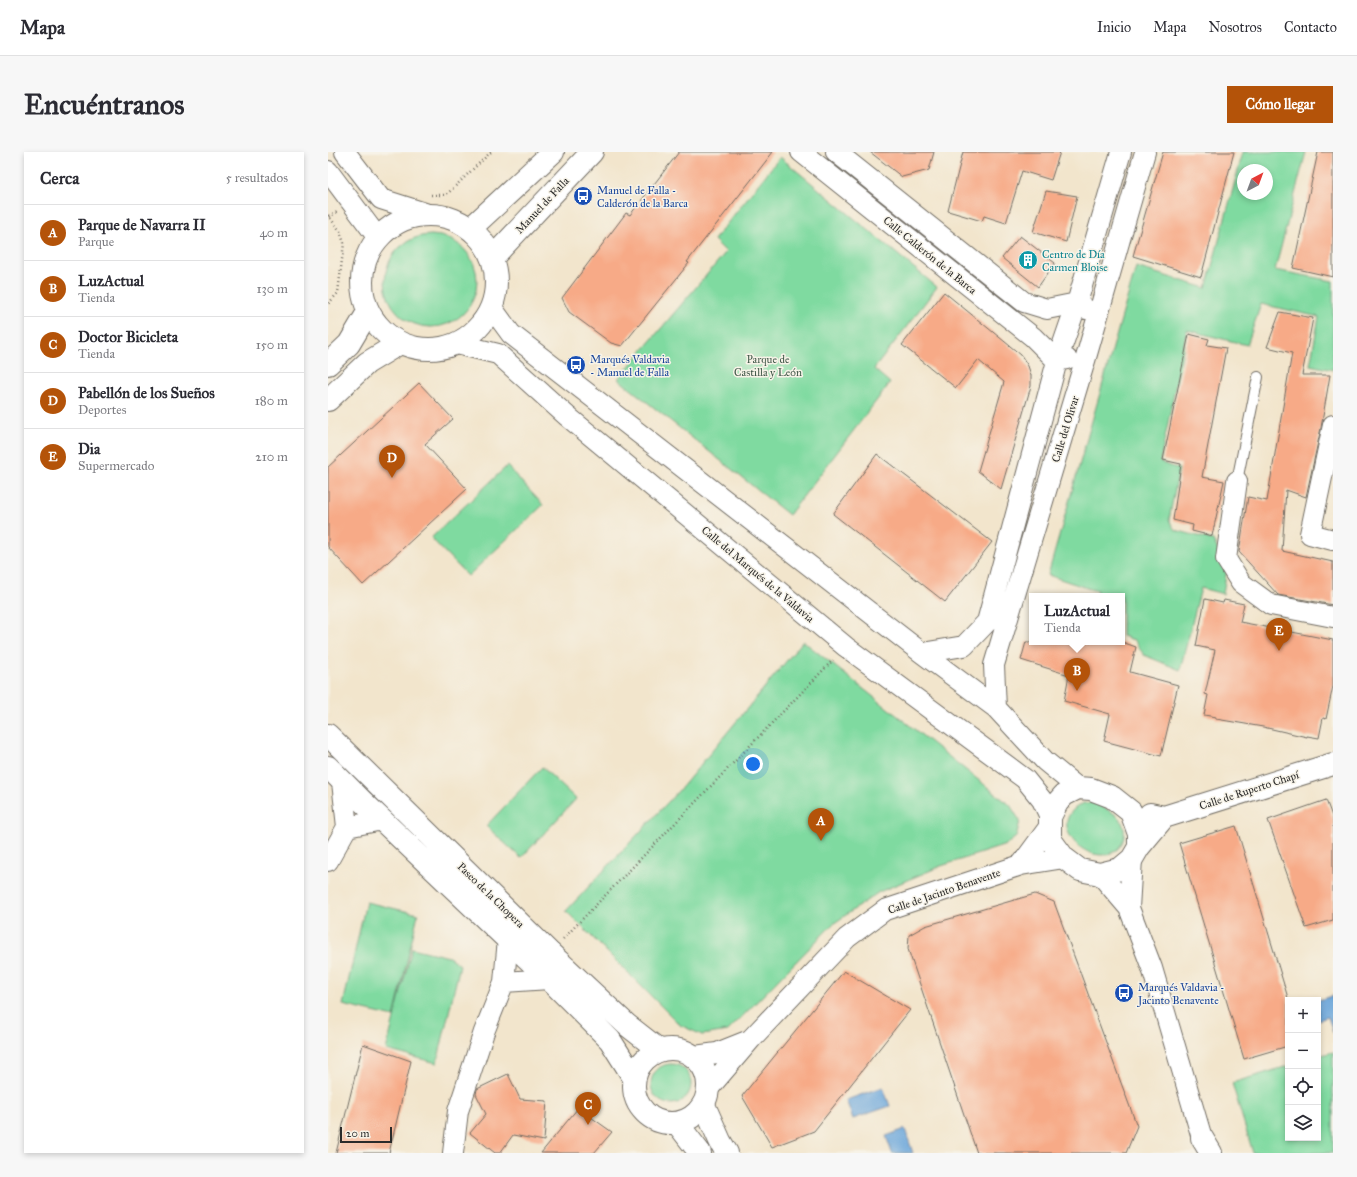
<!DOCTYPE html>
<html lang="es">
<head>
<meta charset="utf-8">
<style>
  :root { --surface:#fff; --page:#f7f7f7; --text:#2b2b33; --muted:#7c7c81; --line:#e1e1e2; --accent:#b45309 }
  body { margin:0; font-family:"IM FELL Great Primer",serif; background:var(--page); color:var(--text) }
  .controls { position:absolute; right:12px; bottom:12px; display:grid; overflow:hidden; border-radius:0px; box-shadow:0 2px 6px #0003 }
  .controls button { width:36px; height:36px; display:grid; place-items:center; padding:0; border:0; border-bottom:1px solid var(--line); background:var(--surface); color:var(--text); font:20px sans-serif }
  .compass { position:absolute; left:909px; top:12px; width:36px; height:36px; border-radius:50%; background:var(--surface); box-shadow:0 2px 6px #0003; rotate:41deg }
  .scale { position:absolute; left:12px; bottom:10px; width:52px; box-sizing:border-box; padding-left:4px; border:2px solid #2b2b2b; border-top:0; font-size:11px; line-height:14px; white-space:nowrap; color:#2b2b2b; -webkit-text-stroke:3px #f7f3e8; paint-order:stroke }
  .you { position:absolute; left:425px; top:612px; width:14px; height:14px; margin:-10px; border:3px solid #fff; border-radius:50%; background:#1a73e8; box-shadow:0 0 0 6px #1a73e833 }
  .badge { display:grid; place-items:center; width:26px; height:26px; border-radius:50%; background:var(--accent); color:#fff; font-size:13px; font-weight:700 }
  .pin { position:absolute; translate:-50% -33px; filter:drop-shadow(0 1px 2px #0008) }
  .pin::after { content:''; position:absolute; top:21px; width:14px; height:12px; background:inherit; clip-path:polygon(0 0,100% 0,50% 100%) }
  .popup { position:absolute; left:701px; top:441px; width:96px; height:52px; box-sizing:border-box; display:grid; place-content:center; border-radius:0px; background:var(--surface); filter:drop-shadow(0 1px 3px #0005); font-size:13px; white-space:nowrap; color:var(--muted) }
  .popup b { font-size:15px; color:var(--text) }
  .popup::after { content:''; position:absolute; left:50%; top:100%; margin-left:-8px; border:8px solid transparent; border-top-color:var(--surface) }
  .list { margin:0; padding:0; list-style:none }
  h2 { display:flex; justify-content:space-between; align-items:center; height:52px; margin:0; padding:0 16px; font-size:17px }
  h2 small { font-size:13px; font-weight:400; color:var(--muted) }
  .list li { display:grid; grid-template-columns:26px 1fr auto; gap:12px; align-items:center; box-sizing:border-box; height:56px; padding:0 16px; border-top:1px solid var(--line) }
  .list b { display:block; font-size:15px; white-space:nowrap }
  .list p { margin:0; font-size:13px; white-space:nowrap; color:var(--muted) }
  .list em { font-size:13px; font-style:normal; color:var(--muted) }
  .icon { flex:none; width:22px; height:22px; fill:none; stroke:currentColor; stroke-width:2; stroke-linecap:round; stroke-linejoin:round }
  .map { position:relative; flex:none; width:1005px; height:1001px; overflow:hidden; border-radius:0px }
  header { display:flex; align-items:center; gap:24px; box-sizing:border-box; height:56px; padding:0 20px; background:var(--surface); border-bottom:1px solid var(--line) }
  header strong { font-size:19px }
  nav { display:flex; gap:22px; margin-inline-start:auto; font-size:14px }
  .intro { display:flex; align-items:center; justify-content:space-between; box-sizing:border-box; height:96px; padding:0 24px }
  h1 { margin:0; font-size:28px }
  .button { padding:10px 18px; border-radius:0px; background:var(--accent); color:#fff; font-size:14px; font-weight:700 }
  main { display:flex; gap:24px; padding:0 24px }
  aside { flex:1; background:var(--surface); border-radius:0px; box-shadow:0 2px 6px #0003 }
  .map>svg:first-child { display:block }
</style>
</head>
<body>
<header>
<strong>Mapa</strong>
<nav><a>Inicio</a><a>Mapa</a><a>Nosotros</a><a>Contacto</a></nav>
</header>
<div class="intro"><h1>Encuéntranos</h1><a class="button">Cómo llegar</a></div>
<main>
<aside>
<h2>Cerca<small>5 resultados</small></h2>
<ul class="list">
<li><span class="badge">A</span><div><b>Parque de Navarra II</b><p>Parque</p></div><em>40 m</em></li>
<li><span class="badge">B</span><div><b>LuzActual</b><p>Tienda</p></div><em>130 m</em></li>
<li><span class="badge">C</span><div><b>Doctor Bicicleta</b><p>Tienda</p></div><em>150 m</em></li>
<li><span class="badge">D</span><div><b>Pabellón de los Sueños</b><p>Deportes</p></div><em>180 m</em></li>
<li><span class="badge">E</span><div><b>Dia</b><p>Supermercado</p></div><em>210 m</em></li>
</ul>
</aside>
<div class="map">
<svg width="1005" height="1001" viewBox="0 0 1005 1001">
  <rect width="100%" height="100%" fill="#f7f3e8"/>
  <filter id="ink" filterUnits="userSpaceOnUse"><feTurbulence type="fractalNoise" baseFrequency=".025" numOctaves="2"/><feDisplacementMap in="SourceGraphic" scale="8" xChannelSelector="R" yChannelSelector="G"/><feConvolveMatrix kernelMatrix="1 2 1 2 8 2 1 2 1" color-interpolation-filters="sRGB"/></filter>
  <filter id="wash" filterUnits="userSpaceOnUse"><feTurbulence type="fractalNoise" baseFrequency=".012" numOctaves="4" result="noise"/><feDisplacementMap in="SourceGraphic" scale="16" xChannelSelector="R" yChannelSelector="G"/><feGaussianBlur stdDeviation="0.9" result="paint"/><feColorMatrix in="noise" values="0 0 0 0 0 0 0 0 0 0 0 0 0 0 0 0 0 1.4 0 .05"/><feComposite in="paint" operator="in"/></filter>
  <g filter="url(#wash)">
    <rect width="100%" height="100%" fill="#f2e5cc"/>
    <!-- green -->
    <path fill="#7fdaa0" stroke="#558266" fill-rule="evenodd" d="M915,0H978L947,118L1005,129V218L982,213L991,165L933,152L919,193L859,178L832,310L851,317L841,368L847,378L885,388L899,416L895,442L873,436L852,518L816,503L806,488L794,484V444H769L770,438H765L720,423L808,115L878,136ZM915,18H939V42H915Z
      M452,5L609,135L546,217L562,231L461,363L290,227L398,100L386,88Z
      M57 129a46 46 0 1 1 92 0a46 46 0 1 1-92 0Z
      M179,314L215,353L140,424L103,386Z
      M475,489L682,653L692,669L688,685L678,693L613,714L551,740L505,772L400,879L374,883L352,873L238,759L355,634Z
      M214,615L248,647L193,706L158,674Z
      M756,651C759,651 765,650 768,651C771,652 774,654 776,656C780,658 786,661 789,664C799,673 799,691 787,699C761,717 713,670 756,651Z
      M38,750L90,762L66,865L15,853Z
      M84,796L121,805L132,813L109,911L58,898Z
      M1005,900V1001H925L904,931L960,914V986H990V904Z
      M323 932a20 20 0 1 1 40 0a20 20 0 1 1-40 0Z"/>
    <!-- water -->
    <path fill="#69a5da" stroke="#4a6882" d="M1005,844V881L1000,865L990,868V848Z
      M555,935L562,954L525,967L518,948Z
      M577,977L585,1001H564L558,984Z"/>
    <g id="blocks">
      <!-- building -->
      <path fill="#f7aa87" d="M351,0H445L359,110L361,111L294,194L283,191L241,160L234,146L298,61L302,63Z
        M542,0H606L601,18L574,25Z
        M635,0H732L723,28L694,19L678,71L656,64L654,69L620,59Z
        M835,0H906L873,125L805,104Z
        M990,0H1005V125L965,116Z
        M718,39L749,44L738,90L705,80Z
        M692,84L727,111L710,135L674,106Z
        M616,140L693,203L700,214L703,223V234L673,337L650,319L676,230L650,208L628,236L574,193Z
        M952,160L985,166L974,223H1002L993,276L978,345L958,338L954,399L1005,410V453L950,443L911,400L920,345L939,349L964,201L939,195Z
        M861,182L881,187L879,193L898,196L874,325L896,329L884,384L864,379L865,373L845,368L853,312L835,308Z
        M91,231L125,267L97,292L139,337L35,433L0,395V315Z
        M549,302L664,390L617,450L505,362Z
        M877,447L895,451L896,448L916,452L912,470L1005,488V534L998,567L995,566L991,586L979,584V585L935,575L888,567V565L876,563L880,543L877,542L887,498L868,494Z
        M698,490H794L808,495L802,520L850,533L833,604L776,589L782,562L736,549L741,523L693,508Z
        M998,648L1005,667V768L978,776L940,668Z
        M908,674L960,846V894L916,907L851,691Z
        M707,742L726,750L809,974L798,1001H649L580,797L581,783L597,774Z
        M516,819L582,858L486,979L444,995L414,944Z
        M35,892L83,909L61,1001H8Z
        M180,922L192,947L219,949L216,989L185,983L172,1001H167L142,981L158,962L148,942L149,937Z
        M250,956L284,980L266,1001H213Z"/>
    </g>
  </g>
  <g filter="url(#ink)">
    <use href="#blocks" fill-opacity="0" stroke="#716c63" stroke-width="1"/>
    <g fill="none" stroke-linecap="round" stroke-linejoin="round">
      <!-- service casing -->
      <g stroke="#716c63" stroke-width="12">
        <path id="service" d="M909,329L930,225"/>
      </g>
      <!-- minor casing -->
      <g stroke="#716c63" stroke-width="22">
        <path id="minor" d="M17,0L53,47L97,61
          M473,0L705,185L729,209L739,207
          M508,0L696,150L719,157L749,151L758,157
          M0,19L50,86
          M164,156L183,182L594,501L668,556L717,609L750,636
          M129,192L170,202L239,264L518,495L697,627L714,648L722,665
          M1005,273L982,382L1005,388
          M909,329L898,407L913,431L943,453L1005,465
          M594,501L636,494L659,470L729,209L749,151L793,0
          M668,556L666,513L759,202L817,0
          M14,630L19,675L54,668
          M0,709L19,675
          M693,713L721,675
          M772,722L801,756L824,816L874,986
          M801,756L804,707
          M176,830L221,827
          M367,904L389,901L419,889
          M381,936L423,887L519,786L557,758L693,713L736,706
          M125,1001L130,959L156,880L176,830L180,787"/>
      </g>
      <!-- tertiary casing -->
      <g stroke="#716c63" stroke-width="24">
        <path id="tertiary" d="M822,662L836,665L1005,612
          M811,695V682L803,660L784,645L763,637L750,636L736,643L729,651L722,665V687L736,706L752,718L772,722L792,717L804,707L811,695L836,665
          M874,986L883,1001"/>
      </g>
      <!-- secondary casing -->
      <g stroke="#716c63" stroke-width="24">
        <path id="secondary" d="M34 130a67 67 0 1 1 134 0a67 67 0 1 1-134 0Z
          M143,76L225,0
          M165,105L264,0
          M0,212L21,192L40,160
          M0,248L39,211L72,191
          M0,583L222,801L299,873L331,898
          M0,615L35,650L221,827L282,888L306,926
          M306 934a37 37 0 1 1 74 0a37 37 0 1 1-74 0Z
          M376,953L392,989L399,1001
          M349,971L372,1001"/>
      </g>
      <!-- path -->
      <path stroke="#716c63" stroke-width="2.5" stroke-dasharray="1 3" stroke-linecap="butt" d="M103,43H118L163,0
        M0,63L12,79L16,91L10,141L0,152
        M1,65L9,60
        M235,787L505,508"/>
      <!-- service -->
      <use href="#service" stroke="#fff" stroke-width="10"/>
      <!-- minor -->
      <use href="#minor" stroke="#fff" stroke-width="20"/>
      <!-- tertiary -->
      <use href="#tertiary" stroke="#fff" stroke-width="22"/>
      <!-- secondary -->
      <use href="#secondary" stroke="#fff" stroke-width="22"/>
    </g>
  </g>
  <!-- icons -->
  <defs>
    <g id="bus-disc" transform="scale(1)"><circle r="9.5" fill="#1a4fb4" stroke="#f7f3e8"/><path d="M-5-6H5V4H4V6H2V4H-2V6H-4V4H-5ZM-3.5-4V0h7V-4ZM-3.5 1.2v1.5H-2V1.2ZM2 1.2v1.5H3.5V1.2Z" fill="#fff"/></g>
    <g id="building-disc" transform="scale(1)"><circle r="9.5" fill="#0f9aa8" stroke="#f7f3e8"/><path d="M-4-6H4V6H1V3H-1V6H-4ZM-2.5-4.3h1.7v1.8h-1.7ZM.8-4.3h1.7v1.8H.8ZM-2.5-1h1.7V.8h-1.7ZM.8-1h1.7V.8H.8Z" fill="#fff"/></g>
  </defs>
  <g fill-rule="evenodd">
    <use href="#bus-disc" x="255" y="44"/>
    <use href="#building-disc" x="700" y="108"/>
    <use href="#bus-disc" x="248" y="213"/>
    <use href="#bus-disc" x="796" y="841"/>
  </g>
  <g text-anchor="middle" stroke-width="3" stroke-linejoin="round" paint-order="stroke">
    <!-- transit labels -->
    <g font-size="11" fill="#164399" stroke="#f7f3e8" text-anchor="start">
      <text x="269" y="42">Manuel de Falla -<tspan x="269" dy="13">Calderón de la Barca</tspan></text>
      <text x="262" y="211">Marqués Valdavia<tspan x="262" dy="13">- Manuel de Falla</tspan></text>
      <text x="810" y="839">Marqués Valdavia -<tspan x="810" dy="13">Jacinto Benavente</tspan></text>
    </g>
    <!-- street labels -->
    <g font-size="11" fill="#2b2b2b" stroke="#f7f3e8">
      <text transform="translate(214 53) rotate(-47)" y="4">Manuel de Falla</text>
      <text transform="translate(602 103) rotate(39)" y="4">Calle Calderón de la Barca</text>
      <text transform="translate(737 277) rotate(-73)" y="4">Calle del Olivar</text>
      <text transform="translate(430 422) rotate(40)" y="4">Calle del Marqués de la Valdavia</text>
      <text transform="translate(921 638) rotate(-18)" y="4">Calle de Ruperto Chapí</text>
      <text transform="translate(616 739) rotate(-19)" y="4">Calle de Jacinto Benavente</text>
      <text transform="translate(163 743) rotate(44)" y="4">Paseo de la Chopera</text>
    </g>
    <!-- culture labels -->
    <g font-size="11" fill="#0d838f" stroke="#f7f3e8" text-anchor="start">
      <text x="714" y="106">Centro de Día<tspan x="714" dy="13">Carmen Bloise</tspan></text>
    </g>
    <!-- park labels -->
    <g font-size="11" fill="#405748" stroke="#f7f3e8">
      <text x="440" y="211">Parque de<tspan x="440" dy="13">Castilla y León</tspan></text>
    </g>
  </g>
</svg>
<div class="controls">
<button>+</button>
<button>−</button>
<button><svg class="icon" aria-label="locate" viewBox="0 0 24 24"><circle cx="12" cy="12" r="6"/><path d="M12 2v4M12 18v4M2 12h4M18 12h4"/></svg></button>
<button><svg class="icon" aria-label="layers" viewBox="0 0 24 24"><path d="M12 4l9 5-9 5-9-5zM3 14l9 5 9-5"/></svg></button>
</div>
<svg class="compass" viewBox="-18 -18 36 36"><path d="M0-13l5 13h-10z" fill="#e53935"/><path d="M0 13l5-13h-10z" fill="#7c7c81"/></svg>
<div class="scale">20 m</div>
<div class="you"></div>
<div class="pin badge" style="left:493px;top:689px">A</div>
<div class="pin badge" style="left:749px;top:539px">B</div>
<div class="popup"><b>LuzActual</b>Tienda</div>
<div class="pin badge" style="left:260px;top:973px">C</div>
<div class="pin badge" style="left:64px;top:326px">D</div>
<div class="pin badge" style="left:951px;top:499px">E</div>
</div>
</main>
</body>
</html>
